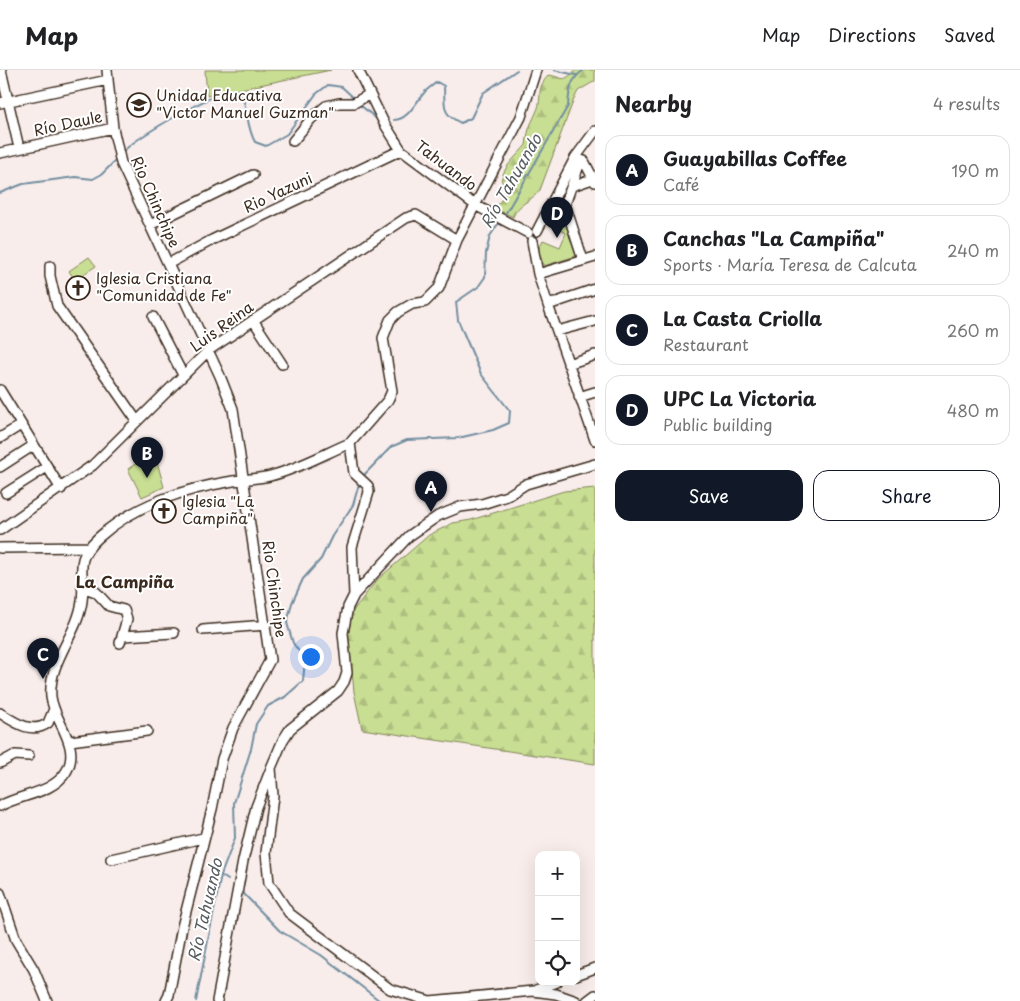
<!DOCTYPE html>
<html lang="en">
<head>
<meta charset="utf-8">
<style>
  :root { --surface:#fff; --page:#f2f2f2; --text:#202124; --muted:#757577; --line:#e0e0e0; --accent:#111827 }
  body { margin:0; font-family:"Playpen Sans",sans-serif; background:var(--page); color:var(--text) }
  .controls { position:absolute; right:15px; bottom:15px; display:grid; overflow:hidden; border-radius:10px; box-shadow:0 5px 20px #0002 }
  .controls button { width:45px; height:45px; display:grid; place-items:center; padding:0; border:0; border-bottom:1px solid var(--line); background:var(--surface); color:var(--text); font:25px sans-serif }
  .you { position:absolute; left:310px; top:586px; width:18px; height:18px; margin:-12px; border:4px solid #fff; border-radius:50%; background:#1a73e8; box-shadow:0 0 0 8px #1a73e833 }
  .badge { display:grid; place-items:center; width:32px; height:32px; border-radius:50%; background:var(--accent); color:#fff; font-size:16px; font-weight:700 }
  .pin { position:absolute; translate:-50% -41px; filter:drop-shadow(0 1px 2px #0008) }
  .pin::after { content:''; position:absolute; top:26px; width:18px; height:15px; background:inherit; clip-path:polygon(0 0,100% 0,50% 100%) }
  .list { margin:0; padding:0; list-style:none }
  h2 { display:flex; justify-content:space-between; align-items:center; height:65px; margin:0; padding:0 20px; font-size:21px }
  h2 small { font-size:16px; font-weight:400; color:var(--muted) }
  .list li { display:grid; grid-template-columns:32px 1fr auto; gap:15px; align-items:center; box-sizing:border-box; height:70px; margin:0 10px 10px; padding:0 10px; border:1px solid var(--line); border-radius:15px }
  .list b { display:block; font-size:19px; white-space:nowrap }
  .list p { margin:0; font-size:16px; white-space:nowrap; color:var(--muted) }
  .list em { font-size:16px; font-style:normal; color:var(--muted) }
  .actions { display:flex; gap:10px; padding:15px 20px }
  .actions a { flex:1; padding:11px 0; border:1px solid var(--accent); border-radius:15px; text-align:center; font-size:18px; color:var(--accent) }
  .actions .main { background:var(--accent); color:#fff }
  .icon { flex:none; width:28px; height:28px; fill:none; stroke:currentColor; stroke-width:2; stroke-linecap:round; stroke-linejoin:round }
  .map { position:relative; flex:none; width:595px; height:931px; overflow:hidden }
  header { display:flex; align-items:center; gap:30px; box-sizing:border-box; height:70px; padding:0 25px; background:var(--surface); border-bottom:1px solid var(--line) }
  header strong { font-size:24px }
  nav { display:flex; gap:28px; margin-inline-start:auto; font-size:18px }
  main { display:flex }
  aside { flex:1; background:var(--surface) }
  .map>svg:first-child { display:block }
</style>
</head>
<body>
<header>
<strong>Map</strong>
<nav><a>Map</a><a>Directions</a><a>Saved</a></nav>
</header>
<main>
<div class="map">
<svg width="595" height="931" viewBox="0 0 595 931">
  <defs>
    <pattern id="forest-firs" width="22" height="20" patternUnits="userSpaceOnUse" patternTransform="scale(1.25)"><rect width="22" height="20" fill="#c8de93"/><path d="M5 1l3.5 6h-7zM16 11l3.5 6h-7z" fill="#adbf7e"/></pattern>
  </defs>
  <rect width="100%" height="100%" fill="#f8edeb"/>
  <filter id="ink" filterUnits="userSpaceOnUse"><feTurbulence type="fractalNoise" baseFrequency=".02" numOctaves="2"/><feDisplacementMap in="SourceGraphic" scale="10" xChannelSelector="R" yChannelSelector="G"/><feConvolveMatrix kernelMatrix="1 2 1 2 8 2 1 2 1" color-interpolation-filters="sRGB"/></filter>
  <g filter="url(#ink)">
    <!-- forest -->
    <path fill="url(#forest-firs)" stroke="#828458" d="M576,0H595V11L578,21L574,29L540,120C531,132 518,133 513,147L494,138C499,133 506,126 505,118C504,113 500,112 502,107C506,94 518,85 526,75C528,56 532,53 538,38C542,24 536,18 549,5C565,8 562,13 576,0Z
      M595,418V694L362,659L354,622L348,561L352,542L377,510L429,465L453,453L471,450L564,421Z"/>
    <!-- park -->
    <path fill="#c8de93" stroke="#828458" d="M205,0H331L207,26Z
      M559,134L576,186L544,196L538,180L543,170L560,177L566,163L549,155Z
      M89,187L96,196L75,210L69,201Z
      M154,381L164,417L142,427L128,399Z"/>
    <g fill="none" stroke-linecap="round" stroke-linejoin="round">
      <!-- stream -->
      <path stroke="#738ea0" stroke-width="2" d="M554,0L576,5
        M359,34L378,50
        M394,50C408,50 415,33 424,23C427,19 432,16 437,12L444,16C445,36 441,44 461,53L471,48L483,23L517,0
        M124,81C134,69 207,26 223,24C228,23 236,26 242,26C248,41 247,58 255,72L266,76L287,64L316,24L328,15L342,17L355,29
        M0,123L23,114L75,107L93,109L102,104L116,90
        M503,148L568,36C569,21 570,9 584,0
        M364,405L391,377L407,370L458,368L493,360L509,353L510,341L481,304L458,250L456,232L478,217L485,207L486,183L490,166L500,151
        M222,806L228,810
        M240,820L280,861L321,885L380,931
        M196,931L221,805L235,768L234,733L251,679L256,654L268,636L285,627L303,611L305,590L293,573L287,553L292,533L303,509L321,489L332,466L353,435L359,414"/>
      <!-- minor casing -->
      <g stroke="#3b2a1e" stroke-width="12">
        <path id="minor" d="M1,0L19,78
          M107,0L113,58L121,93L220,306L233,339L270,590L233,658L222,689L212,739L182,857L169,925L166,931
          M358,0L384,53L401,80L475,135L528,163
          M0,33L108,10
          M293,71L311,49L326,36L339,33H354L370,24
          M0,83L113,58
          M578,89L584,91L595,112
          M581,90L565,134L583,190
          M572,116L595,108
          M150,155L253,105
          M537,161L575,88L595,61
          M532,171L538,204L548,235L595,370
          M168,194L212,170L401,80
          M50,196V206L57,236L137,351
          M538,204L595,187
          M548,235L595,219
          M153,247L183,305
          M253,250L282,294
          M557,261L595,251
          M568,294L595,285
          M0,320L61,419
          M579,327L595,322
          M0,368L21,355
          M0,397L34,375
          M6,423L47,397
          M0,460L93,395L209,280L406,148L416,145L457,170
          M0,478L90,477
          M82,517L96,522L109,536L124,540L127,549L120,573
          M354,525L352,477L369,422L368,416L354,403L350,373L388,330L392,321L383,268L390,250L398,242L412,234L425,232L439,218L457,170L521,47L536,0
          M203,560L266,555
          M123,566L174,563
          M0,643C14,652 32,665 48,653L54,639
          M70,671L147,661
          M0,693L15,685L29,686
          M0,736C21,724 52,724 66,702C82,676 54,652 51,627C48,591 78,564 82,531C86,502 72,492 98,468C135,434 184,419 233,411C245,409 258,409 270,406C298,399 324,384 350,373
          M111,789L203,768
          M0,823L16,870L34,900L47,931
          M576,905L595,898
          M536,920L557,912
          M217,931L243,791L256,737L270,701
          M576,931L556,924L533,921L430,931L390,919L289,843L269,813L266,783L273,726L271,698L283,670L290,659L338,621L344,612L347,603L343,563L348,537L354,525L409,466L438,446L460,437L482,434L507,426L526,414L595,394
          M587,931L595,925"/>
      </g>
      <!-- minor -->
      <use href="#minor" stroke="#fff" stroke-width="9"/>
    </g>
  </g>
  <!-- icons -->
  <defs>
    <g id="university-ring" transform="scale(1.25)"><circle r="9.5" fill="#fff" stroke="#3b2a1e" stroke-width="1.5"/><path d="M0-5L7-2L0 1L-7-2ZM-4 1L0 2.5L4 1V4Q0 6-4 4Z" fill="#3b2a1e"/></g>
    <g id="church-ring" transform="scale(1.25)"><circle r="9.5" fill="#fff" stroke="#3b2a1e" stroke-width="1.5"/><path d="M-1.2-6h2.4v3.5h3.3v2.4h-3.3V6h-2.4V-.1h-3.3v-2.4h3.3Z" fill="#3b2a1e"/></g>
  </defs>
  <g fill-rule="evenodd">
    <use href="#university-ring" x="139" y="35"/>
    <use href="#church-ring" x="78" y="218"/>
    <use href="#church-ring" x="164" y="441"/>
  </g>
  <g text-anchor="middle" stroke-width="4" stroke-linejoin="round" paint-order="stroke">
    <!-- poi labels -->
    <g font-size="15" fill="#3b2a1e" stroke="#fff" text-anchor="start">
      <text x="156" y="31">Unidad Educativa<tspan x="156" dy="17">"Victor Manuel Guzman"</tspan></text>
      <text x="96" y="214">Iglesia Cristiana<tspan x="96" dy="17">"Comunidad de Fe"</tspan></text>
      <text x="182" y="437">Iglesia "La<tspan x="182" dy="17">Campiña"</tspan></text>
    </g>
    <!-- street labels -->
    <g font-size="15" fill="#3b2a1e" stroke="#fff">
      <text transform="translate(68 54) rotate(-12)" y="5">Río Daule</text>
      <text transform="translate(446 96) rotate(37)" y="5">Tahuando</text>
      <text transform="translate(278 123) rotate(-25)" y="5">Rio Yazuni</text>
      <text transform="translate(155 132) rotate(66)" y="5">Rio Chinchipe</text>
      <text transform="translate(222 257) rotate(-36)" y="5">Luis Reina</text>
      <text transform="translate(274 519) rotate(82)" y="5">Rio Chinchipe</text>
    </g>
    <!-- water labels -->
    <g font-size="16" font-style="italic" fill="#575c5f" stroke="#fff">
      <text transform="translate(511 111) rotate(-60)" y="6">Río Tahuando</text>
      <text transform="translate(205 840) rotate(-77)" y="6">Río Tahuando</text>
    </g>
    <!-- neighbourhood labels -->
    <g font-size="16" font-weight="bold" fill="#3b2a1e" stroke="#fff">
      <text x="125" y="518">La Campiña</text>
    </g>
  </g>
</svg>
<div class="controls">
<button>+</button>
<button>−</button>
<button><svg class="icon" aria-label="locate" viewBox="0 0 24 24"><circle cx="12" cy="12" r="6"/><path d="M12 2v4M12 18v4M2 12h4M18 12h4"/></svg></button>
</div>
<div class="you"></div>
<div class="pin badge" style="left:431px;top:442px">A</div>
<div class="pin badge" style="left:147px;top:408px">B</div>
<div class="pin badge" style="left:43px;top:609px">C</div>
<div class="pin badge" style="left:557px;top:168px">D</div>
</div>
<aside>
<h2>Nearby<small>4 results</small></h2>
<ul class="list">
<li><span class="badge">A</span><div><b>Guayabillas Coffee</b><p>Café</p></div><em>190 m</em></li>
<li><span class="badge">B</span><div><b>Canchas &quot;La Campiña&quot;</b><p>Sports · María Teresa de Calcuta</p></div><em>240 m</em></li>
<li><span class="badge">C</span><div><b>La Casta Criolla</b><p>Restaurant</p></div><em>260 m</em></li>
<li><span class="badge">D</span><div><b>UPC La Victoria</b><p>Public building</p></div><em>480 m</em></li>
</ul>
<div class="actions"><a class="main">Save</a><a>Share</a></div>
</aside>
</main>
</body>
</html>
